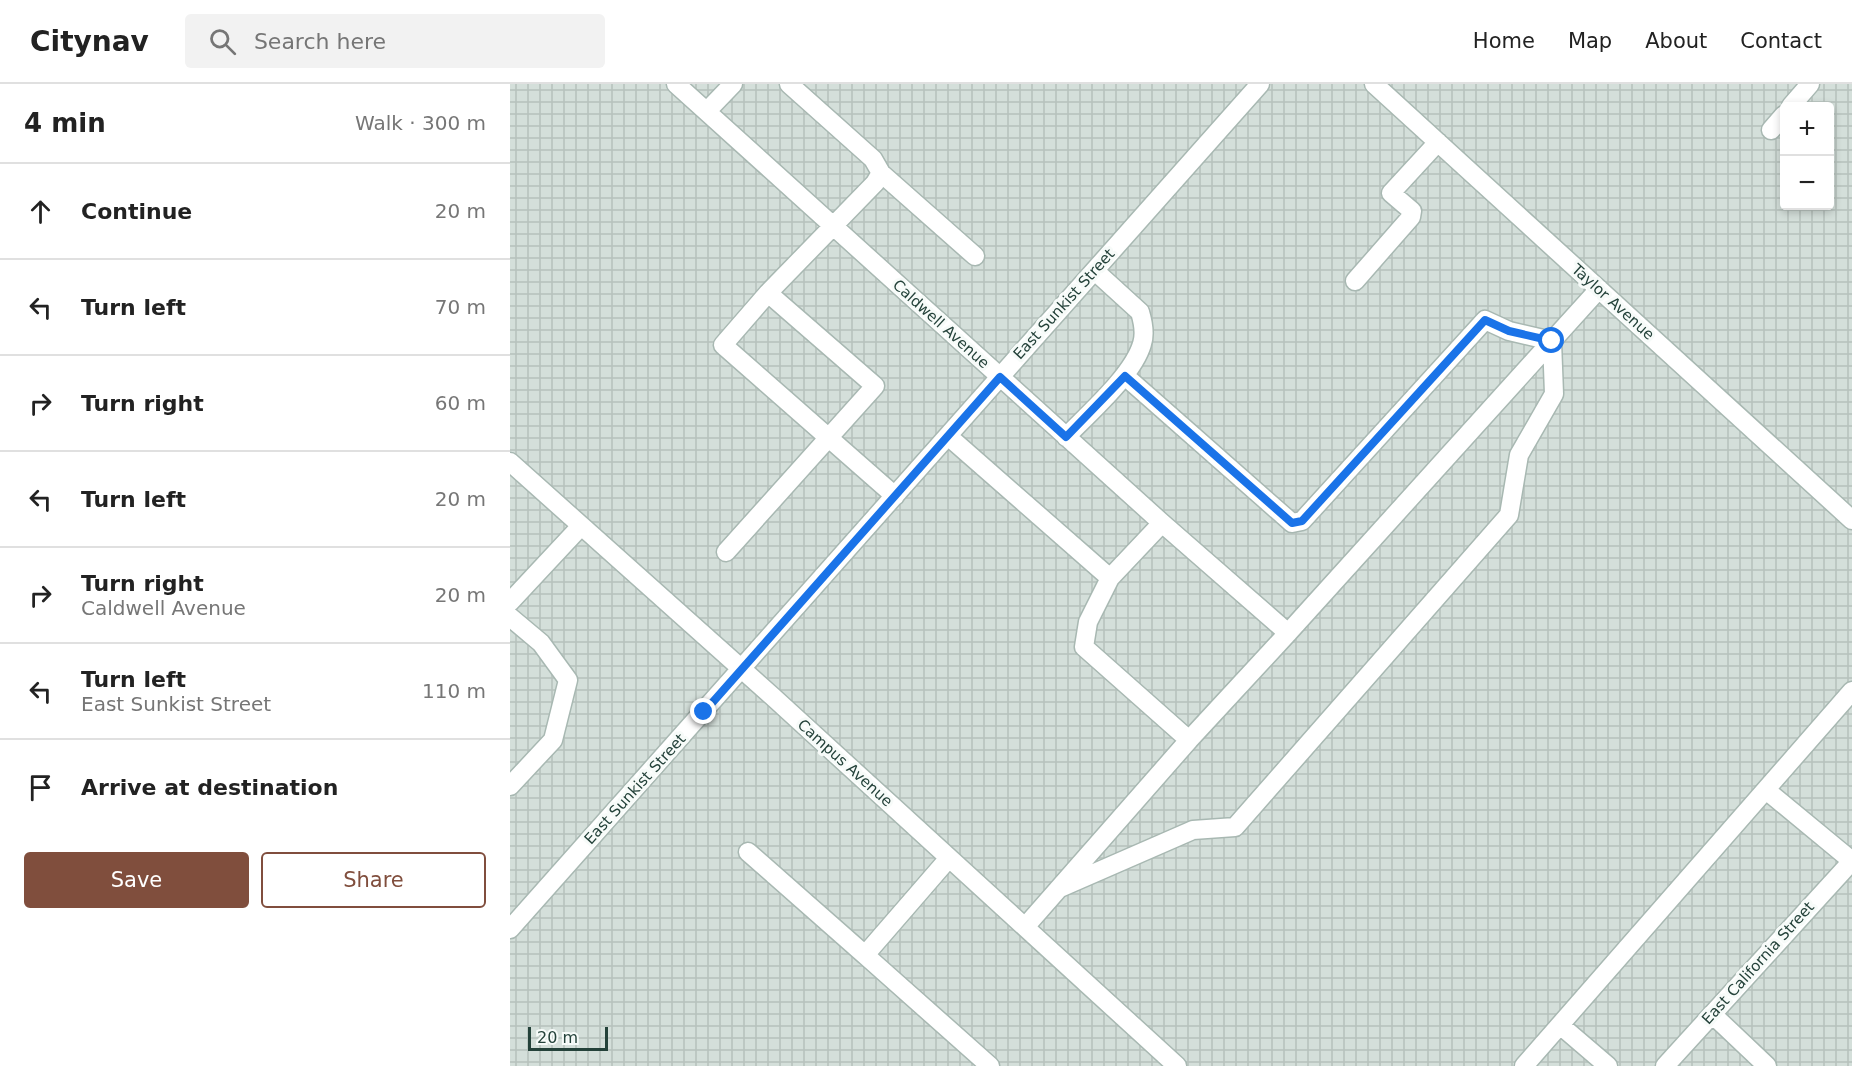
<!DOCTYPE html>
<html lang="en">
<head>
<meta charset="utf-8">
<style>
  :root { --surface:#fff; --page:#f2f2f2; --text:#222; --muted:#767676; --line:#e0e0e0; --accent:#804e3d }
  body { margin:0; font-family:"DejaVu Sans",sans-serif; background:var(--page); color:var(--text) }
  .controls { position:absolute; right:18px; top:18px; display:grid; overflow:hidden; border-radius:6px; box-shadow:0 3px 9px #0003 }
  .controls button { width:54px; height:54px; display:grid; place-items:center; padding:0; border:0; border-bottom:2px solid var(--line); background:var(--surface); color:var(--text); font:30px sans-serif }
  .scale { position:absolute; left:18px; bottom:15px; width:80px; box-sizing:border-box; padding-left:6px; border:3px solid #24423a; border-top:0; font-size:16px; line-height:21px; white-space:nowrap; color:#24423a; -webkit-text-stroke:4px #f7fbf9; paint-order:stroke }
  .stop { position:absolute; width:18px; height:18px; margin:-14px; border:4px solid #1a73e8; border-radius:50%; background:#fff }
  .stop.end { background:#1a73e8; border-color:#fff; box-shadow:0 2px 6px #0008 }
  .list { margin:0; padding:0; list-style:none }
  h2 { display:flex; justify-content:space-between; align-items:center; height:78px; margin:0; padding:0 24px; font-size:26px }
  h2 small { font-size:20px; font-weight:400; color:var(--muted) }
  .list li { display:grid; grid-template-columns:39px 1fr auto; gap:18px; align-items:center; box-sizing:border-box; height:96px; padding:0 24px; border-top:2px solid var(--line) }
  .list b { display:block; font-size:22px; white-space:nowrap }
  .list p { margin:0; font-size:20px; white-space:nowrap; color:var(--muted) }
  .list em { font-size:20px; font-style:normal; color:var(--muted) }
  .actions { display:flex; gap:12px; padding:18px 24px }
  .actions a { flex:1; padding:14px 0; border:2px solid var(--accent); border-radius:6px; text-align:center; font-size:21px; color:var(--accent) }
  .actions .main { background:var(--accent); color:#fff }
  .icon { flex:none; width:33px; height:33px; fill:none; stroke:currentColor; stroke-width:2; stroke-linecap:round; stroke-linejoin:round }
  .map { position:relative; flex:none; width:1342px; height:982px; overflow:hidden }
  header { display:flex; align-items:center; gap:36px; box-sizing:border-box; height:84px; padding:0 30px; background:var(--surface); border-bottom:2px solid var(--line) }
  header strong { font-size:28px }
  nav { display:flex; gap:33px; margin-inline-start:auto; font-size:21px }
  .search { width:420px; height:54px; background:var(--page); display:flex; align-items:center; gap:15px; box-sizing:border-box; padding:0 21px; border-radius:6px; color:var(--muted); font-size:22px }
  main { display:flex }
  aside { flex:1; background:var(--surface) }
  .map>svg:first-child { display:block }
</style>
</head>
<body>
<header>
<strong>Citynav</strong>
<div class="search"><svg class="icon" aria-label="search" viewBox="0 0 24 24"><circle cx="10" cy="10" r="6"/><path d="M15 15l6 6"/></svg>Search here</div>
<nav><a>Home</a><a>Map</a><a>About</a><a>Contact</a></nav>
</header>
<main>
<aside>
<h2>4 min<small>Walk · 300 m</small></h2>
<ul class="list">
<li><svg class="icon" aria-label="ahead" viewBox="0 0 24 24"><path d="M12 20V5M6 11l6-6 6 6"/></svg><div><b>Continue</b></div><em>20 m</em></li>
<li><svg class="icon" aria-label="left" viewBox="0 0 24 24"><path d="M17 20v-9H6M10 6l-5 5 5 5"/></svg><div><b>Turn left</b></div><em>70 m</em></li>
<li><svg class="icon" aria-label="right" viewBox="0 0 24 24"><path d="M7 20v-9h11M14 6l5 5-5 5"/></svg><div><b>Turn right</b></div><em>60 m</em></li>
<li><svg class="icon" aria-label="left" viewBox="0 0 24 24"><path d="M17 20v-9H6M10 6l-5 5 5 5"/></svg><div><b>Turn left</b></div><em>20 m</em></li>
<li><svg class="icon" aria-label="right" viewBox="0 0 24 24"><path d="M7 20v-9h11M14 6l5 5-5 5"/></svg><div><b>Turn right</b><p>Caldwell Avenue</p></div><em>20 m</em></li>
<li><svg class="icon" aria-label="left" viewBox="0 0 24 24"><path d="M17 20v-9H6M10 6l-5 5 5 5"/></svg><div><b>Turn left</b><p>East Sunkist Street</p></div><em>110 m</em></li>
<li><svg class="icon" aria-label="arrive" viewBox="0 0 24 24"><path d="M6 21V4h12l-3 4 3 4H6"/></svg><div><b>Arrive at destination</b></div></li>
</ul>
<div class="actions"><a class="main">Save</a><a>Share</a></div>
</aside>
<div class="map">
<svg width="1342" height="982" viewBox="0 0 1342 982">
  <defs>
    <pattern id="industrial-grid" width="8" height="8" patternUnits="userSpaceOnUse" patternTransform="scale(1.5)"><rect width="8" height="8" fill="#d4dfda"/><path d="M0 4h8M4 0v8" fill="none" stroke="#b6c1bc"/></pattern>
  </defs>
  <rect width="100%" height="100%" fill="#e6efeb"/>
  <!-- industrial -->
  <path fill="url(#industrial-grid)" fill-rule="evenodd" d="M0,0H1342V982H0ZM1274,22H1320V122H1274Z"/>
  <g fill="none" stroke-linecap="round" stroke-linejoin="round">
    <!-- minor casing -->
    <g stroke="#a8b8b2" stroke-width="21">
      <path id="minor" d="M166,0L652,439L778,549
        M279,0L363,75L371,89L365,99L258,209L213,261L385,412
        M864,0L1342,436
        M1281,22L1300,0
        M197,27L223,0
        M1261,46L1274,31
        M371,89L465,172
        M845,197L901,133L902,127L881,109L928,58
        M438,352L600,494
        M556,353C579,329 623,291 632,260C635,251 633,238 630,228L585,187
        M0,378L262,612L667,982
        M652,439L600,494L578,538L574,563L679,656
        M216,468L365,302L258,209
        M0,518L71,442
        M0,533L31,559L58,596L43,656L0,702
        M1256,706L1342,777
        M238,768L355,871
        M439,774L355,871L480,982
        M550,804L683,746L725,743L999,431L1009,371L1044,310L1042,257L999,247L975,236L792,437L782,439L615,292
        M515,843L679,656L778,549L1089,205
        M0,845L750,0
        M1202,930L1257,982
        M1050,941L1098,982
        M1014,982L1342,607
        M1155,982L1342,777"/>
    </g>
    <!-- minor -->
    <use href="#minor" stroke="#fff" stroke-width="18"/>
  </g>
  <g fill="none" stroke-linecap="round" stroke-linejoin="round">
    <!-- route -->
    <path stroke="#1a73e8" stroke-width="8" d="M194,628L490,293L556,353L615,292L782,439L792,437L975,236L999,247L1042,257"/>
  </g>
  <g text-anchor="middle" stroke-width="6" stroke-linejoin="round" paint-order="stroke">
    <!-- street labels -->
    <g font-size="15" fill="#24423a" stroke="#f7fbf9">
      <text transform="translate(1103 218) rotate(42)" y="5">Taylor Avenue</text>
      <text transform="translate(554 220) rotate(-48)" y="5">East Sunkist Street</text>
      <text transform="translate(431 240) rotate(42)" y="5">Caldwell Avenue</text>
      <text transform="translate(335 679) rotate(42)" y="5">Campus Avenue</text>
      <text transform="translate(125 705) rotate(-48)" y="5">East Sunkist Street</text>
      <text transform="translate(1248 879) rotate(-48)" y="5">East California Street</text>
    </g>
  </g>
</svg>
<div class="controls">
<button>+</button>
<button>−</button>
</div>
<div class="scale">20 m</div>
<div class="stop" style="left:1042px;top:257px"></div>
<div class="stop end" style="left:194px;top:628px"></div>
</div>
</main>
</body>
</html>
